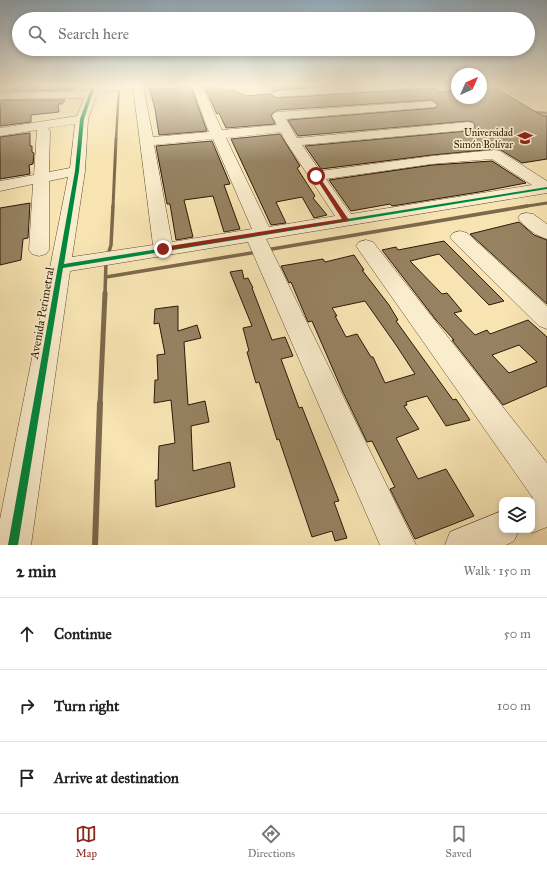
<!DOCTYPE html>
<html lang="en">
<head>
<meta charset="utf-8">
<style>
  :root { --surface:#fff; --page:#f2f2f2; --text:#222; --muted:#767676; --line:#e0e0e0; --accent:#8f2418 }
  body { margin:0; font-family:"IM FELL Great Primer",serif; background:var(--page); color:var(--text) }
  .controls { position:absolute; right:12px; bottom:12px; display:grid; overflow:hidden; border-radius:8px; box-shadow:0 2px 6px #0003 }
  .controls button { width:36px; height:36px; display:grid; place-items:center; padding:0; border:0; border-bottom:1px solid var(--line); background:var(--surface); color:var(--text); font:20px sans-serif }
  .compass { position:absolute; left:451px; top:68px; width:36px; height:36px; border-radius:50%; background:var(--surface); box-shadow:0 2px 6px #0003; rotate:45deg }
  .stop { position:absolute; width:12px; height:12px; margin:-9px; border:3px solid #8f2418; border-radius:50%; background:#fff }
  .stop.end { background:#8f2418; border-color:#fff; box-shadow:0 1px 4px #0008 }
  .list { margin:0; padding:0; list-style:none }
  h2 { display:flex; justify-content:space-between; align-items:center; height:52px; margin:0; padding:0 16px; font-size:17px }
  h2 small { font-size:13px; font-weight:400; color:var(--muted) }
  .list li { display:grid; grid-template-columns:26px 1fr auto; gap:12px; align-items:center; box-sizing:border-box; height:72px; padding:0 16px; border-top:1px solid var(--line) }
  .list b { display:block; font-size:15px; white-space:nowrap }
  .list em { font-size:13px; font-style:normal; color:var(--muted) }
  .icon { flex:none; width:22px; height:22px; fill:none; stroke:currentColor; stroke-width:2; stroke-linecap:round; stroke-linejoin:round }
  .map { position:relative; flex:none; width:547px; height:545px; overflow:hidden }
  .search { position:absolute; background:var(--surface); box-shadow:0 2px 6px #0003; left:12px; right:12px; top:12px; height:44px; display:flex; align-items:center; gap:10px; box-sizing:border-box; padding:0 14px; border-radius:22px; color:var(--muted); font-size:15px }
  .sheet { height:268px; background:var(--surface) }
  nav { display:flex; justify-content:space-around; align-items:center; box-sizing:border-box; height:56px; border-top:1px solid var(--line); background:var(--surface); font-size:11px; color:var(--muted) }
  nav a { display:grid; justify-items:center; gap:2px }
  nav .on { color:var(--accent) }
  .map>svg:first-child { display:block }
</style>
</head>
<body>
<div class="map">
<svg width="547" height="545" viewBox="0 0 547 545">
  <rect width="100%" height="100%" fill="#f7e4b2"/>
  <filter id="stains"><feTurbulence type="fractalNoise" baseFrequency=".005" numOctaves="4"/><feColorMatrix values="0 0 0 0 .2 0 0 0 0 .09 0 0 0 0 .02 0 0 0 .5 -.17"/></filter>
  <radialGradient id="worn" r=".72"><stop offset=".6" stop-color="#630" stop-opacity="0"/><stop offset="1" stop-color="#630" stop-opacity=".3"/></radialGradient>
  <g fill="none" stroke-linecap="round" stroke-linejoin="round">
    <!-- stream-far4 -->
    <path stroke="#7d694c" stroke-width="2.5" d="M532,112L547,113
      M116,140L119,86"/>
    <!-- stream-far3 -->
    <path stroke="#7d694c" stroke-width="3" d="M113,207L116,139
      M521,207L547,203"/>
    <!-- stream-far2 -->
    <path stroke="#7d694c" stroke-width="3.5" d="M266,250L527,206
      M108,255L111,245L113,206
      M106,277L257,252
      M105,294L106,261"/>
    <!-- stream-far1 -->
    <path stroke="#7d694c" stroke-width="5" d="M100,404L105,293"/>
    <!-- stream -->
    <path stroke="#7d694c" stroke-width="6" d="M95,545L100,403"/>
  </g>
  <!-- building -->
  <path fill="#968261" stroke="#2d1809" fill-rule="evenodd" d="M63,86L62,88L75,87L73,90L11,91L16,87Z
    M149,86H162L163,89L191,87L207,131L159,135L155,109Z
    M204,86H215L216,88H221L222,90L226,89L227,91L235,90L245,96L270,94L277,98L433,88L439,92L454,91L457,92V98H481V86H492L541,115L547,116V159L522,163L501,150L495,149L432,155L321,169L305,146L468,131L473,130L475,126L473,122L468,121L298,136L288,120L436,108L438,104L431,100L278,110L274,112L271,115L275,124L226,128L219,113L217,114Z
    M268,86H328L274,91Z
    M1,100H65L62,104H58L59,112L31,115V122L0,126Z
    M30,133V146H32V152L34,153L33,164L29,165L30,174L0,179V137Z
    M280,134L300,166L297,168L315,196L313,198L327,215L314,218L302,197L276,202L286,223L271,225L231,139Z
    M212,141L230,184L224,185L240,229L224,232L213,196L184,200L193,237L176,240L170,204H167L156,146Z
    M492,161L526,183L479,192L392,206L390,204L351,211L329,180L432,165Z
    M30,203L28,238L23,239L21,260L0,265V208Z
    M519,222L534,235L547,240V304L470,234Z
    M444,241L504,301L489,305L439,254L410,261L442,294L447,293L462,311L454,313L475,335L487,330L490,334L528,320L547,337V386L503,405L452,340H454L436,320L382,250L396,247L398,250ZM519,345L537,362L509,373L492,355Z
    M354,255L364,270H362L389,305L398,320L396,321L453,400L456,399L470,420L446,426L427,396L406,402L407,405L404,406L419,429L396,438L418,479L446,469L474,516L415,539L390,489L395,487L372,441L367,442L342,390L312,321L308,322L291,282L289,283L281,266L323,259L325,262ZM365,301L396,345L415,374L385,383L373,357H371L357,334L346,337L335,316H337L332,308Z
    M242,270L244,279L248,278L253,288H252L272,340L285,337L293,356L281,359L299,408L302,407L339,501L334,502L347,538L335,541L332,531L312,537L279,439L277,440L259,382L256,383L247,352L249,351L243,328L252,326L230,272Z
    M178,306V331L197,325L201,338L184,342L188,405L205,401L209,422L191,426L193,471L230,462L235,487L156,507L155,480H158L159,446L175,443L171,400L154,403L155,380H158L157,355L165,354L159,323L154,324L155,309Z"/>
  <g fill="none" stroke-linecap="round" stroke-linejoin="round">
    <!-- minor casing -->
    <g stroke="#604b33" stroke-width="1">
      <path id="minor" d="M89,86H143L153,137L209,132L192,86H202L222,130L277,125L272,116L274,113L278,112L431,101L435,103L437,105L435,107L286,119L297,138L468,122L473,123L474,126L473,129L468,130L302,145L320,171L432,156L495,150L500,151L547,181V193L266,239L416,545H380L248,242L70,271L31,545H0V519L68,177L49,181V250L46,254L39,256L32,254L29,250L33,184L0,191V181L34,175L37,130L0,136V128L77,116L84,98L0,99V93L87,91ZM133,87L153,245L72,257L85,171L88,119L96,97L99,94L97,92L128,89ZM75,124L70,168L49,172L50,131L48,128ZM281,132L286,142L335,216L269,227L226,138ZM213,139L252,229L172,242L154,145ZM492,159L532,185L351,214L326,179L432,164Z
        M352,86H412L407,89L277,97L271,94L277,91Z
        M527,213L533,214L547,224V239C537,236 524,227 518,218L521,214Z
        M460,231L467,233L547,306V329L539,326L453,241L450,237L453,233Z
        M366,240L373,242L547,463V527L532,533L524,530H532V500H529L533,498L356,246L359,242Z
        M502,511V530H519L514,541L506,545H445L450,532Z"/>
    </g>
    <!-- minor -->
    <use href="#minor" fill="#faedcd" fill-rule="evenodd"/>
    <!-- cycleway casing -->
    <g stroke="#faedcd" stroke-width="2">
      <path id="cycleway" d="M92,86H95L84,119L79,171L64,264L547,187V189L63,268L18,545H8L75,171L80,119Z"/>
    </g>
    <!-- cycleway -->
    <use href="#cycleway" fill="#00873e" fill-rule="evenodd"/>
  </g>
  <!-- sky -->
  <linearGradient id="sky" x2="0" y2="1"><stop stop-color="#92acbc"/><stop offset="0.53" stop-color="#fbf3dc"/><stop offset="1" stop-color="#fbf3dc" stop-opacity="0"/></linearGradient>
  <rect width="547" height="162" fill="url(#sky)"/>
  <!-- route -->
  <path fill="#8f2418" d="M314,175H318L349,220L348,221L163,251L160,249L163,247L342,219Z"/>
  <!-- icons -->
  <defs>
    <g id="university-bare" transform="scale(1.2)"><path d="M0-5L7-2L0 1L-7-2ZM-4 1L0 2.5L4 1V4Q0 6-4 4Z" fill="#8f2418" stroke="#faedcd" stroke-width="2.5" paint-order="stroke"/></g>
  </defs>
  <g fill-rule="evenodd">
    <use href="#university-bare" x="525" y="138"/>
  </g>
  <g text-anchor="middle" stroke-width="3.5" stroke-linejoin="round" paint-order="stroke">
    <!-- far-poi labels -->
    <g font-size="10" fill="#2d1809" stroke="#faedcd" text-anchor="end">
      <text x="513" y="136">Universidad<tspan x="513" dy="12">Simón Bolívar</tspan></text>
    </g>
    <!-- street labels -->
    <g font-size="12" fill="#2d1809" stroke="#faedcd">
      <text transform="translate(42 313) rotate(-80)" y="4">Avenida Perimetral</text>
    </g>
  </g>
  <rect width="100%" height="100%" filter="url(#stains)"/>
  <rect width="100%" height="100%" fill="url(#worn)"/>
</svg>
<div class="controls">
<button><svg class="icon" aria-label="layers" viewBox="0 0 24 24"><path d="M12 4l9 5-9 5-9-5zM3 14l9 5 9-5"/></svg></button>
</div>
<svg class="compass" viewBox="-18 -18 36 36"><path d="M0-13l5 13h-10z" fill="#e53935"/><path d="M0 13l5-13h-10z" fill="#767676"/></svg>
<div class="stop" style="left:316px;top:176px"></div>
<div class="stop end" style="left:163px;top:249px"></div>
<div class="search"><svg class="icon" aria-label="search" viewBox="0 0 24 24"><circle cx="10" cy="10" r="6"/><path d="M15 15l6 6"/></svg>Search here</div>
</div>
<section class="sheet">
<h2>2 min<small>Walk · 150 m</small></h2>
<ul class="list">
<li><svg class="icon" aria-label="ahead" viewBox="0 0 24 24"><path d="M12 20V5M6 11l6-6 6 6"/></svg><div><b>Continue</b></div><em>50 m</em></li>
<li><svg class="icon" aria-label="right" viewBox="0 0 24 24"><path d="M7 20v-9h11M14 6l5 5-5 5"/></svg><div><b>Turn right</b></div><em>100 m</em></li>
<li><svg class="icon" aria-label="arrive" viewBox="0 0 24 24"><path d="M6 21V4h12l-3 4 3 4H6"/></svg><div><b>Arrive at destination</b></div></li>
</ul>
</section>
<nav>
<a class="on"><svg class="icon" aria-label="map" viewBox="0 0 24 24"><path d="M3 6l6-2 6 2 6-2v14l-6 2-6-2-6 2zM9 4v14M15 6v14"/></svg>Map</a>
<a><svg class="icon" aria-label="directions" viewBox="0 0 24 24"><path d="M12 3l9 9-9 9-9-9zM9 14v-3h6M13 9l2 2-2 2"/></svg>Directions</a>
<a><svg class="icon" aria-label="saved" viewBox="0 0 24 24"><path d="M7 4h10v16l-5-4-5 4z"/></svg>Saved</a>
</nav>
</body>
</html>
